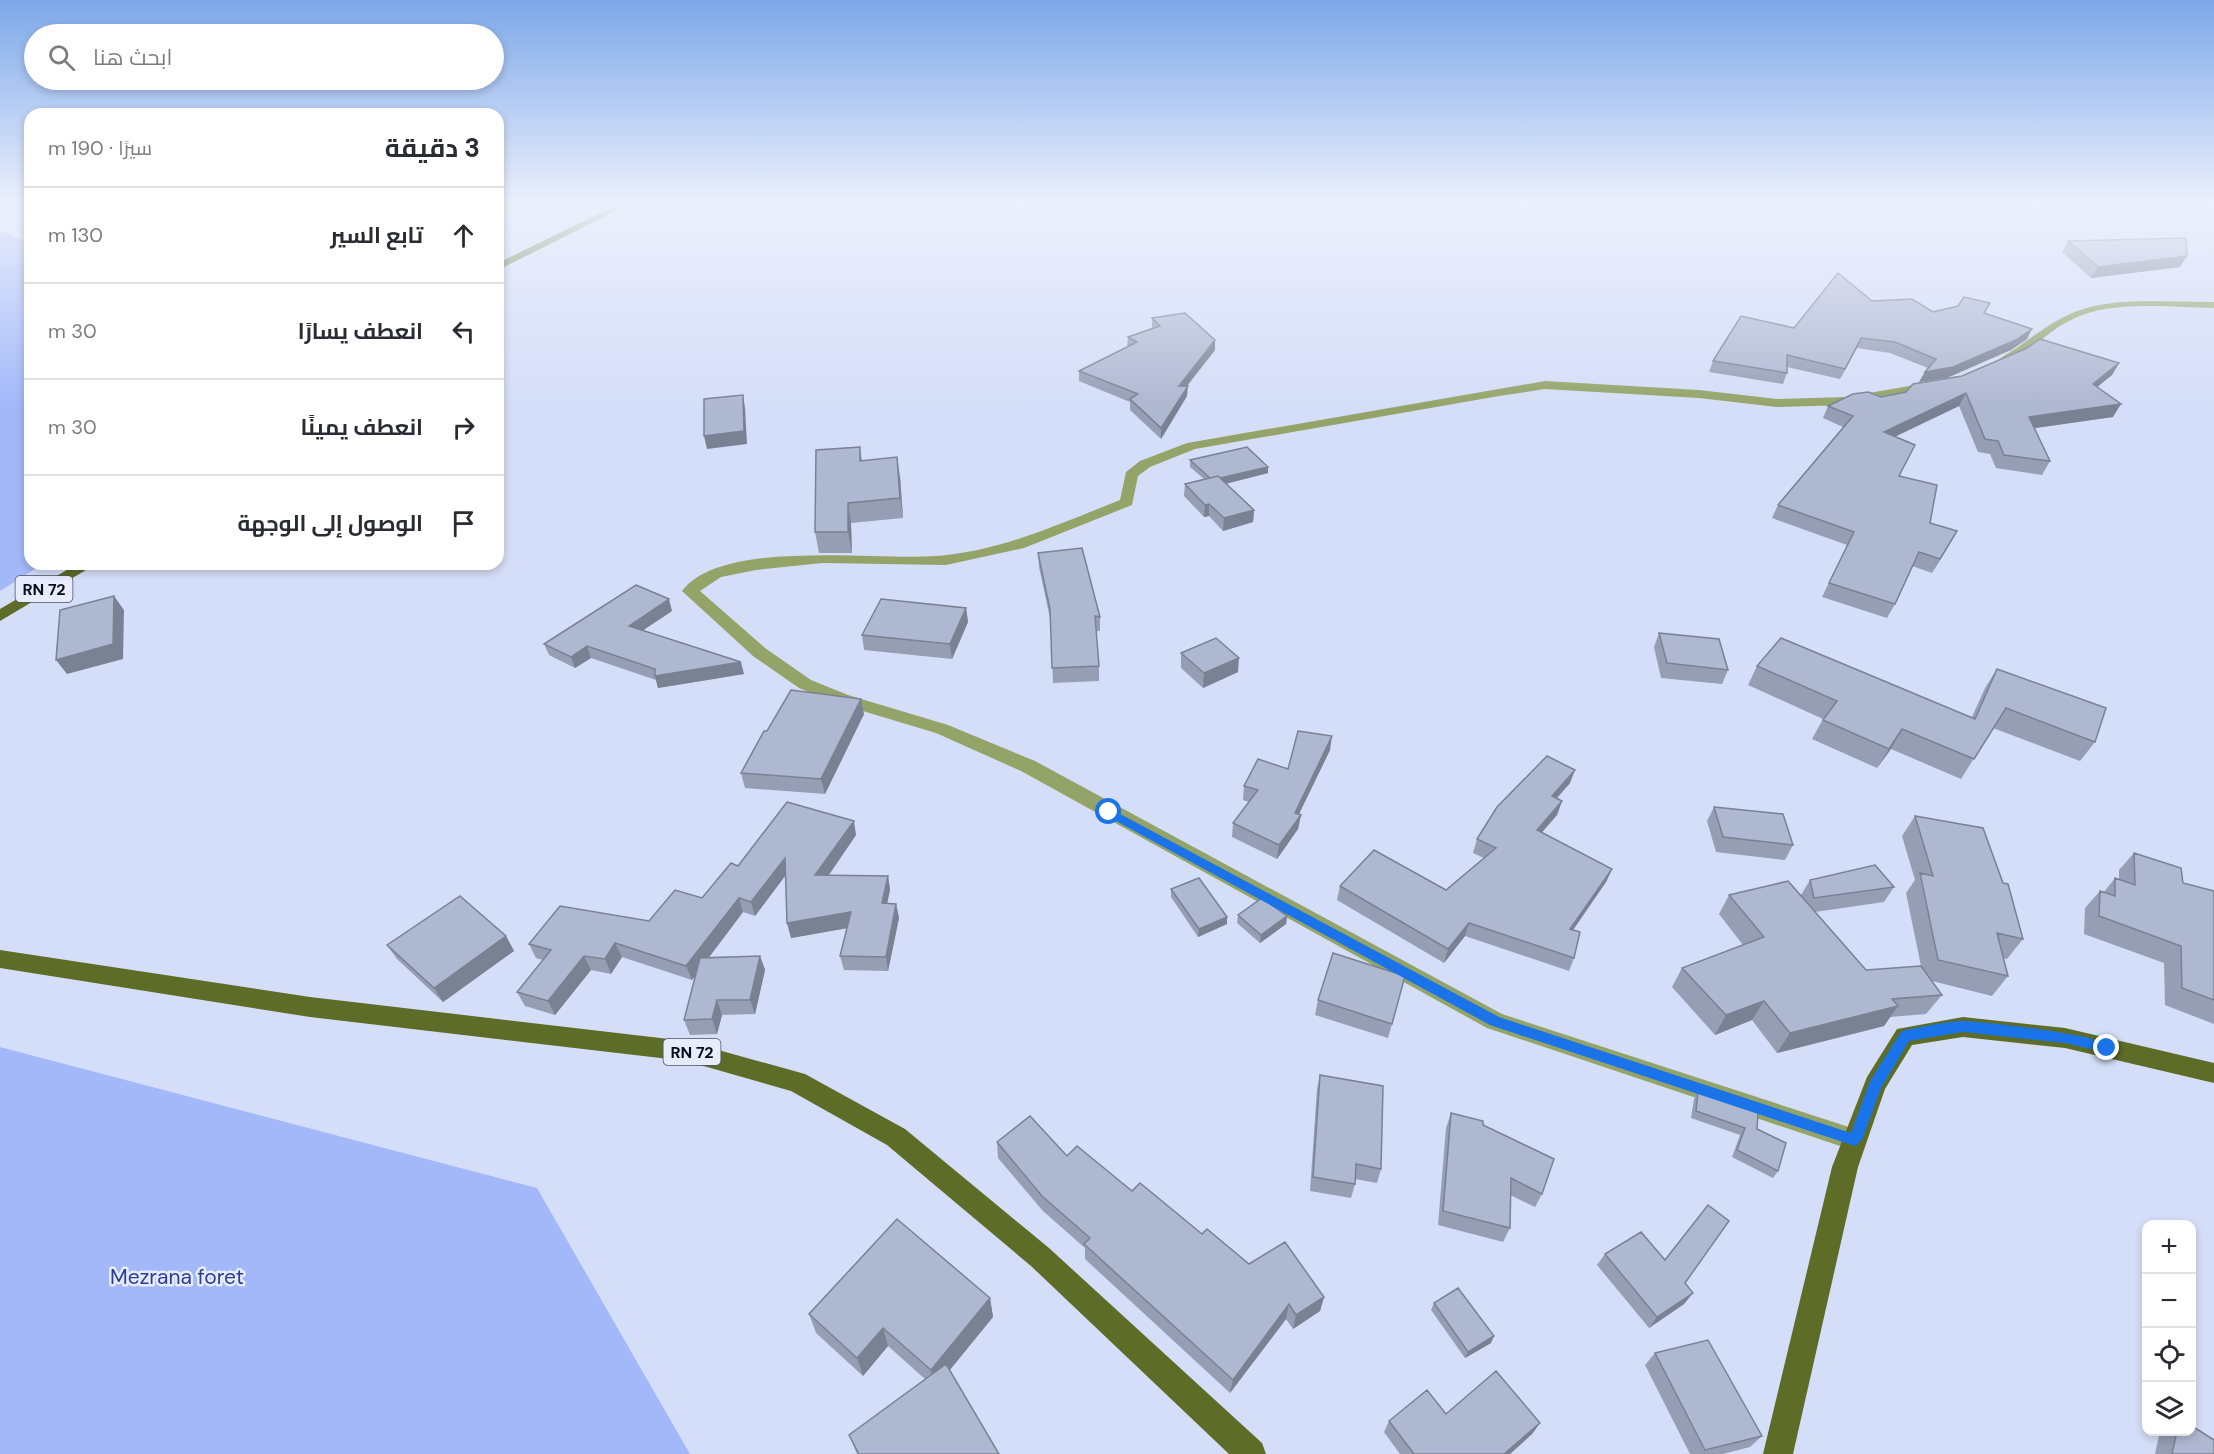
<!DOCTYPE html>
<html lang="ar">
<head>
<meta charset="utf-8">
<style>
  :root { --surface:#fff; --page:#f2f2f3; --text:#2b2b33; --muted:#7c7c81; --line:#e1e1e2 }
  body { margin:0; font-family:"DM Sans",Cairo,sans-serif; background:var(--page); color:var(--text); direction:rtl }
  .controls { position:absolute; right:18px; bottom:18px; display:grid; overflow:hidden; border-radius:12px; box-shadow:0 3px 9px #0003 }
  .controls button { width:54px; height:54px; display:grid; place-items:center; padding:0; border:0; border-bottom:2px solid var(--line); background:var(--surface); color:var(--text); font:30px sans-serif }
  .stop { position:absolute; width:18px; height:18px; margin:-14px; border:4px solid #1a73e8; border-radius:50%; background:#fff }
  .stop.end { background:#1a73e8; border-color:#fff; box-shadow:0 2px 6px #0008 }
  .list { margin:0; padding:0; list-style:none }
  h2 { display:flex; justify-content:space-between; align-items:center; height:78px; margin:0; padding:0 24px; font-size:26px }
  h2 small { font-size:20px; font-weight:400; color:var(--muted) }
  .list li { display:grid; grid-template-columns:39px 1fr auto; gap:18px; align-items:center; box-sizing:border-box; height:96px; padding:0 24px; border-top:2px solid var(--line) }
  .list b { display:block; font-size:22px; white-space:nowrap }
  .list em { font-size:20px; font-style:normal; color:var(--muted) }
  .icon { flex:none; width:33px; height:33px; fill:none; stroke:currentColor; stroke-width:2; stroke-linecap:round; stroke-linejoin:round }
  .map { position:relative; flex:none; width:2214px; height:1454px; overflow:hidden; direction:ltr }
  .search { position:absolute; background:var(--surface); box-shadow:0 3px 9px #0003; left:24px; top:24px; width:480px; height:66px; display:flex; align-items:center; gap:15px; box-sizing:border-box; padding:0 21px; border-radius:33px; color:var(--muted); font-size:22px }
  .panel { position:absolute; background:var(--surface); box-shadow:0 3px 9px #0003; left:24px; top:108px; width:480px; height:462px; border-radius:18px; direction:rtl }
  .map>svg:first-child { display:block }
</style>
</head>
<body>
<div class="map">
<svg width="2214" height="1454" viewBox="0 0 2214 1454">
  <rect width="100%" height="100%" fill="#d5def8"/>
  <!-- green -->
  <path fill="#a2b8f9" d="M0,231L30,243V564H43L0,591Z
    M0,1047L537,1188L690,1454H0Z"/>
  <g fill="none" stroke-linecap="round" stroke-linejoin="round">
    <!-- minor -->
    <path fill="#94a468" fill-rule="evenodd" d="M2144,301L2214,302V308C2169,308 2112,299 2071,320C2048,331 2031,351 2009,363L1999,360C2005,354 2015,350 2022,344C2069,310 2086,303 2144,301Z
      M1545,381L1699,390L1777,399L1846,397L1932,382L1938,386L1932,390L1846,405L1777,407L1699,398L1545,389L1499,396L1195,449L1150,467L1138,476L1132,505L1024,548L946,565L822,563L756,570L721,577L700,591L765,648L811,680L848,695L948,725L1035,761L1502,1014L1855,1129L1864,1132L1867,1140L1864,1148L1855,1151L1487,1028L1021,771L936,733L836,703L799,688L753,656L682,591C723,536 886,563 947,555C1008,548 1064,522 1120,500L1126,472L1140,461L1187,443Z"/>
    <!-- major -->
    <path fill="#5d6d27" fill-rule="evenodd" d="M619,204H630L498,270V263Z
      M77,564H96L0,621V609Z
      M0,950L310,997L686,1041L805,1074L905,1129L1049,1248L1262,1443L1266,1454H1229L1031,1266L887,1145L791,1091L686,1061L310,1017L0,968Z
      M1963,1017L2065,1028L2214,1063V1083L2065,1048L1963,1037L1912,1045L1885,1089L1858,1167L1793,1454H1763L1832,1167L1867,1077L1897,1029Z"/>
  </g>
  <!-- wall -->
  <path fill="#969eb4" d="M2068,241L2180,267L2091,278L2062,252Z
    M1872,301L1933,312L1985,314L2027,339L2011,350L1919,382L1925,372L1928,368L1890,353L1857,348L1840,379L1787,367V373L1783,384L1709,372L1713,361L1794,328Z
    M1152,318L1215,350L1187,386V396L1161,439L1130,410V402L1079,381V371L1127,347L1128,337L1152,328Z
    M2119,363L2112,375L2097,387L2113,417L2034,428L2050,461L2042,475L1996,468L1990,454L1978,452L1959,406L1895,436L1899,476L1930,523L1949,545L1932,573L1912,566L1895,604L1887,618L1822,597L1847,545L1772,518L1778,505L1843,427L1823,418L1828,406Z
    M860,447L862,460L900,477L903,518L851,523L852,553H819L815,532Z
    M1190,460L1268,467V473L1226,484L1254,510L1253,522L1223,531L1209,516L1204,517L1184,496L1185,484L1204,479L1190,467Z
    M1038,553L1100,617V631H1096L1099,666V681L1053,683L1051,623L1039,567Z
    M966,608L968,622L952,659L864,650L862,635Z
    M672,611L643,630L744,674L658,688L656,680L591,658L575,668L549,655L544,644Z
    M1659,633L1728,670L1722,684L1661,678L1654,647Z
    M1181,653L1238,672L1203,688L1181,668Z
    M1757,666L1972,717L1985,688L1997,669L2095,742L2080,761L1993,728L1961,779L1891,749L1877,768L1812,739L1823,719L1748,685Z
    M864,714L825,794L745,788L741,773L767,731Z
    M1330,750L1299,814L1301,815L1298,829L1277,859L1232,837L1233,823L1249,802L1243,800L1244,786L1288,769Z
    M1570,783L1557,798L1562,801L1557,815L1541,833L1612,869L1606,882L1573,930L1574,958L1569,971L1465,936L1444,963L1337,900L1340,886L1446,890L1484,858L1473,853L1477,839Z
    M1714,807L1793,845L1785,860L1716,852L1707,821Z
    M1915,816L2023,939L2007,959L2003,958L2008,976L1992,996L1932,981L1942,995L1926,1014L1890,1017L1884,1026L1777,1053L1752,1020L1715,1035L1672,987L1682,968L1743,945L1719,914L1729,895L1802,897L1801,895L1810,880L1894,887L1884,902L1815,912L1866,970L1921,966L1906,893L1915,880L1902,836Z
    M856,835L829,875L888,876L890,890L887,903L896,904L899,918L888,971L844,970L840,956L847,928L791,938L785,876L755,916L743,912L709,957L760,956L765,970L755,1014L722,1015L717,1034L690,1035L684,1020L696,975L692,980L622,957L611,974L591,970L555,1015L525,1006L517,992L543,960L536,958L529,944L649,921L702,898L738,866Z
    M2134,853L2183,883L2214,891V1024L2165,1005L2164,963L2084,934L2085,908L2100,891L2104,892L2115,878L2119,880V870Z
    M1171,889L1227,917V924L1198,937L1171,897Z
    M1238,915L1287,916L1286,924L1260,943L1237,923Z
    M506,936L514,951L443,1002L397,959L387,945Z
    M1318,1000L1392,1024L1388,1038L1315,1015Z
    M1320,1075L1381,1169L1377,1183L1355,1179V1184L1351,1198L1310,1191L1317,1089Z
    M1698,1092L1757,1129L1778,1171L1773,1178L1732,1157L1740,1135L1691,1118L1694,1099Z
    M1451,1113L1483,1125L1542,1194L1535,1207L1510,1195V1228L1503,1242L1438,1225L1446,1128Z
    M997,1142L1067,1156L1132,1191L1202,1234L1249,1264L1324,1297L1320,1311L1293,1329L1286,1319L1230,1393L1085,1259V1248L1043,1211L998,1158Z
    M1605,1254L1665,1260L1693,1293L1684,1304L1649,1328L1597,1265Z
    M990,1298L993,1317L949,1371L999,1454H857L849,1435L925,1379L888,1346L863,1376L816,1333L809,1314Z
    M1434,1303L1491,1343L1465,1358L1431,1310Z
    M1655,1353L1762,1436L1750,1447L1723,1454H1690L1645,1365Z
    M1446,1414L1540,1423L1532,1434L1510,1454H1400L1384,1432L1389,1421Z
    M2160,1431H2192L2214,1454H2155Z"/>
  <!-- shaded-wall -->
  <path fill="#7a8192" d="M2187,256L2180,267L2091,278L2098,267Z
    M2032,329L2027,339L2011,350L1947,378L1919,382L1925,372Z
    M1861,338L1857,348L1840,379L1845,369Z
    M1215,340V350L1178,397L1179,386Z
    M2119,363L2112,375L2086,396L2093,384Z
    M1188,386L1187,396L1161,439V428Z
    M1966,393L1959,406L1878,445L1884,432Z
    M743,395L745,408L747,444L707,449L704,436Z
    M2121,404L2113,417L2021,430L2029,417Z
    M897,457L900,477L903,518L900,498Z
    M1268,467V473L1212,487V480Z
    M848,503L851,523L852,553L848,532Z
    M1209,504V516L1204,517L1205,505Z
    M1254,510L1253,522L1223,531L1224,518Z
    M1957,531L1949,545L1932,573L1940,559Z
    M114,596L124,610L123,659L67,674L56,660Z
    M669,599L672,611L633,637L629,626Z
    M966,608L968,622L952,659L950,644Z
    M587,646L591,658L575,668L571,657Z
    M1239,658L1238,672L1203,688L1204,673Z
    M741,662L744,674L658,688L655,676Z
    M861,699L864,714L825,794L821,779Z
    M1902,729L1891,749L1877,768L1889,749Z
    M1332,736L1330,750L1295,822L1301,815L1298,829L1277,859L1279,845Z
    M1575,770L1570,783L1547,809L1552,796Z
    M1562,801L1557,815L1532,844L1537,830Z
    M854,821L856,835L819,889L815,875Z
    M785,858L788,872L755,916L751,902Z
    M1612,869L1606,882L1564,943L1570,929Z
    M888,876L890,890L884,918L882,903Z
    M739,898L743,912L692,980L686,966Z
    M896,904L899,918L888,971L886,957Z
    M851,912L854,927L791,938L787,923Z
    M1287,916L1286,924L1260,943L1261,935Z
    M1227,917V924L1198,937L1199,929Z
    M1469,923L1465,936L1444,963L1448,949Z
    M506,936L514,951L443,1002L434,988Z
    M615,943L622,957L611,974L605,959Z
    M584,956L591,970L555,1015L548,1001Z
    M760,956L765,970L755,1014L750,1000Z
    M717,1000L722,1015L717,1034L712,1019Z
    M1764,1001L1752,1020L1715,1035L1726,1015Z
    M1898,1006L1884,1026L1777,1053L1790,1033Z
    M1693,1293L1684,1304L1649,1328L1657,1317Z
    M1324,1297L1320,1311L1293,1329L1296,1315Z
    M990,1298L993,1317L935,1388L931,1370Z
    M1289,1304L1286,1319L1230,1393L1233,1380Z
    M883,1328L888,1346L863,1376L857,1358Z
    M1494,1336L1491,1343L1465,1358L1468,1352Z
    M1540,1423L1532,1434L1510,1454H1504Z"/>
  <!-- building -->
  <path fill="#afb8d1" stroke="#7a8192" stroke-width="1.5" d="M2186,238L2187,256L2098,267L2068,241Z
    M1838,273L1872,301L1912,299L1933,312L1958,306L1964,297L1990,303L1984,313L2032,329L2016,340L1953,367L1925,372L1936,359L1895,342L1861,338L1845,369L1787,355V373L1713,361L1741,316L1794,328Z
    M1185,313L1215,340L1179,386H1188L1161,428L1130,399L1138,394L1079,371L1137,342L1128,337L1160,326L1152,318Z
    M2040,339L2119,363L2093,384L2121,404L2029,417L2050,461L2004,455L1998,441L1985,439L1966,393L1884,432L1915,445L1899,476L1937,485L1930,523L1957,531L1940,559L1919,552L1895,604L1829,583L1854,532L1778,505L1853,416L1828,406L1853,394L1868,392L1881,397L1906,392L1913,384L1962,376L2027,348Z
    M743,395L744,431L704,436V399Z
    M860,447V461L897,457L900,498L848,503V532H815L816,450Z
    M1247,447L1268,467L1220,478L1218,476L1210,478L1190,460Z
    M1218,476L1254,510L1224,518L1209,504L1205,505L1185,484Z
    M1082,548L1100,617L1095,616L1099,666L1052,668L1050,609L1038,553Z
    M636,585L669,599L629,626L741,662L655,676V669L587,646L571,657L544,644Z
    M114,596L113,644L56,660L60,610Z
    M881,599L966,608L950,644L862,635Z
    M1659,633L1719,639L1728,670L1667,663Z
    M1216,638L1239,658L1204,673L1181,653Z
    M1781,638L1975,719L1997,669L2106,708L2095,742L2006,708L1974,759L1902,729L1889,749L1823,720L1837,701L1757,666Z
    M791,690L861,699L821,779L741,773L764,731H767Z
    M1298,731L1332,736L1295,813L1301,815L1279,845L1233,823L1258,790L1244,786L1258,759L1288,769Z
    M1547,756L1575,770L1552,796L1562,801L1537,830L1612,869L1570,929L1580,932L1574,958L1469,923L1448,949L1340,886L1374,850L1446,890L1496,848L1477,839L1497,807Z
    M787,802L854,821L815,875L888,876L882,903L896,904L886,957L840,956L851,912L787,923L785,858L751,902L739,898L686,966L615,943L605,959L584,956L548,1001L517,992L551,950L529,944L560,906L649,921L675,890L702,898L731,863L738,866Z
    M1714,807L1783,814L1793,845L1723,837Z
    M1915,816L1983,828L2003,883L2008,884L2023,939L1997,933L2008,976L1938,960L1920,873L1933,876Z
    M2134,853L2181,868L2183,883L2214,891V1000L2182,988L2181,946L2099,916L2100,891L2115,896V878L2135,885Z
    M1875,865L1894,887L1814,898L1810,880Z
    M1199,878L1227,917L1199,929L1171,889Z
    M1788,881L1866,970L1921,966L1942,995L1892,999L1898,1006L1790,1033L1764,1001L1726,1015L1682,968L1764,937L1729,895Z
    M460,896L506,936L434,988L387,945Z
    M1262,898L1287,916L1261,935L1238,915Z
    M1333,953L1405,976L1392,1024L1318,1000Z
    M760,956L750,1000H717L712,1019L684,1020L700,958Z
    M1320,1075L1383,1086L1381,1169L1356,1164L1355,1184L1313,1177Z
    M1698,1092L1758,1112L1757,1129L1786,1143L1778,1171L1737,1150L1745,1128L1696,1111Z
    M1451,1113L1483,1121V1125L1554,1159L1542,1194L1511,1178L1510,1228L1443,1211Z
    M1030,1116L1067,1156L1077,1146L1132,1191L1140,1183L1202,1234L1207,1229L1249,1264L1285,1242L1324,1297L1296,1315L1289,1304L1233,1380L1084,1244L1090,1238L1042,1196L997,1142Z
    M1708,1205L1729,1221L1685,1283L1693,1293L1657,1317L1605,1254L1641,1232L1665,1260Z
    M897,1219L990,1298L931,1370L883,1328L857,1358L809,1314Z
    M1458,1288L1494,1336L1468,1352L1434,1303Z
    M1708,1340L1762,1436L1705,1450L1655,1353Z
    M946,1364L999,1454H859L849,1435Z
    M1496,1371L1540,1423L1504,1454H1414L1389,1421L1427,1390L1446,1414Z
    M2192,1426L2214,1440V1454H2172L2177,1431H2192Z"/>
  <!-- sky -->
  <linearGradient id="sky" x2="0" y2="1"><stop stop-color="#7da8e9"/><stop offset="0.5" stop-color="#ecf0fc"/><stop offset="1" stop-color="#ecf0fc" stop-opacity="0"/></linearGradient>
  <rect width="2214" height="407" fill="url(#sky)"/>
  <!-- route -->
  <path fill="#1a73e8" d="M1109,808L1499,1017L1851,1133L1870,1081L1901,1032L1905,1030C1924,1027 1945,1021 1965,1021C1985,1022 2107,1035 2114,1048L2107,1053L2065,1043L1963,1032L1909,1041L1881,1088L1862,1140L1855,1146L1490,1025L1105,815V809Z"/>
  <g text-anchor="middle" stroke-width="5" stroke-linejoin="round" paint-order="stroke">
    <!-- shield labels -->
    <g fill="#e6ecfb" stroke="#4d515b" stroke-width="1.5">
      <rect x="15.5" y="576" width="57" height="26" rx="4.5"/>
      <rect x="663.5" y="1039" width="57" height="26" rx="4.5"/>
    </g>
    <g font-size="16" font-weight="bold" fill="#0b0e16">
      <text x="44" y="595">RN 72</text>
      <text x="692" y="1058">RN 72</text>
    </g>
    <!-- near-park labels -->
    <g font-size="21" fill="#2a3c9c" stroke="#e6ecfb">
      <text x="177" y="1284">Mezrana foret</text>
    </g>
  </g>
</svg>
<div class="controls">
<button>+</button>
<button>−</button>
<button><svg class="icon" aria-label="locate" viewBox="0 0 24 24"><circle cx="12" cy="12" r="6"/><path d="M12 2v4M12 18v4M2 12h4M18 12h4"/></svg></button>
<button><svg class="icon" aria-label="layers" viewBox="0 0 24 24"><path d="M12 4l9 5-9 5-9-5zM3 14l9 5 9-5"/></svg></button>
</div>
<div class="stop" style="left:1109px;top:812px"></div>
<div class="stop end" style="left:2107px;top:1048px"></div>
<div class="search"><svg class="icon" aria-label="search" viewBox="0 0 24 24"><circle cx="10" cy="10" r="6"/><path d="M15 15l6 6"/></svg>ابحث هنا</div>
<section class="panel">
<h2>3 دقيقة<small>سيرًا · 190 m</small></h2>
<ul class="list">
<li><svg class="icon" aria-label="ahead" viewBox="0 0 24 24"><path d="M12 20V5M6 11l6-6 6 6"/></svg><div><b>تابع السير</b></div><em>130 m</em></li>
<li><svg class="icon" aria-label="left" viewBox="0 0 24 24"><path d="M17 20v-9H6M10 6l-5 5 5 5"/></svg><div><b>انعطف يسارًا</b></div><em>30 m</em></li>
<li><svg class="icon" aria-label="right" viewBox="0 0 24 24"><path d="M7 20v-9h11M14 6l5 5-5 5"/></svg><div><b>انعطف يمينًا</b></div><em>30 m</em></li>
<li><svg class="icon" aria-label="arrive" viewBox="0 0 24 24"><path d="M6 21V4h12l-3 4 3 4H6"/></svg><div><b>الوصول إلى الوجهة</b></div></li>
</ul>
</section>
</div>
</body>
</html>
